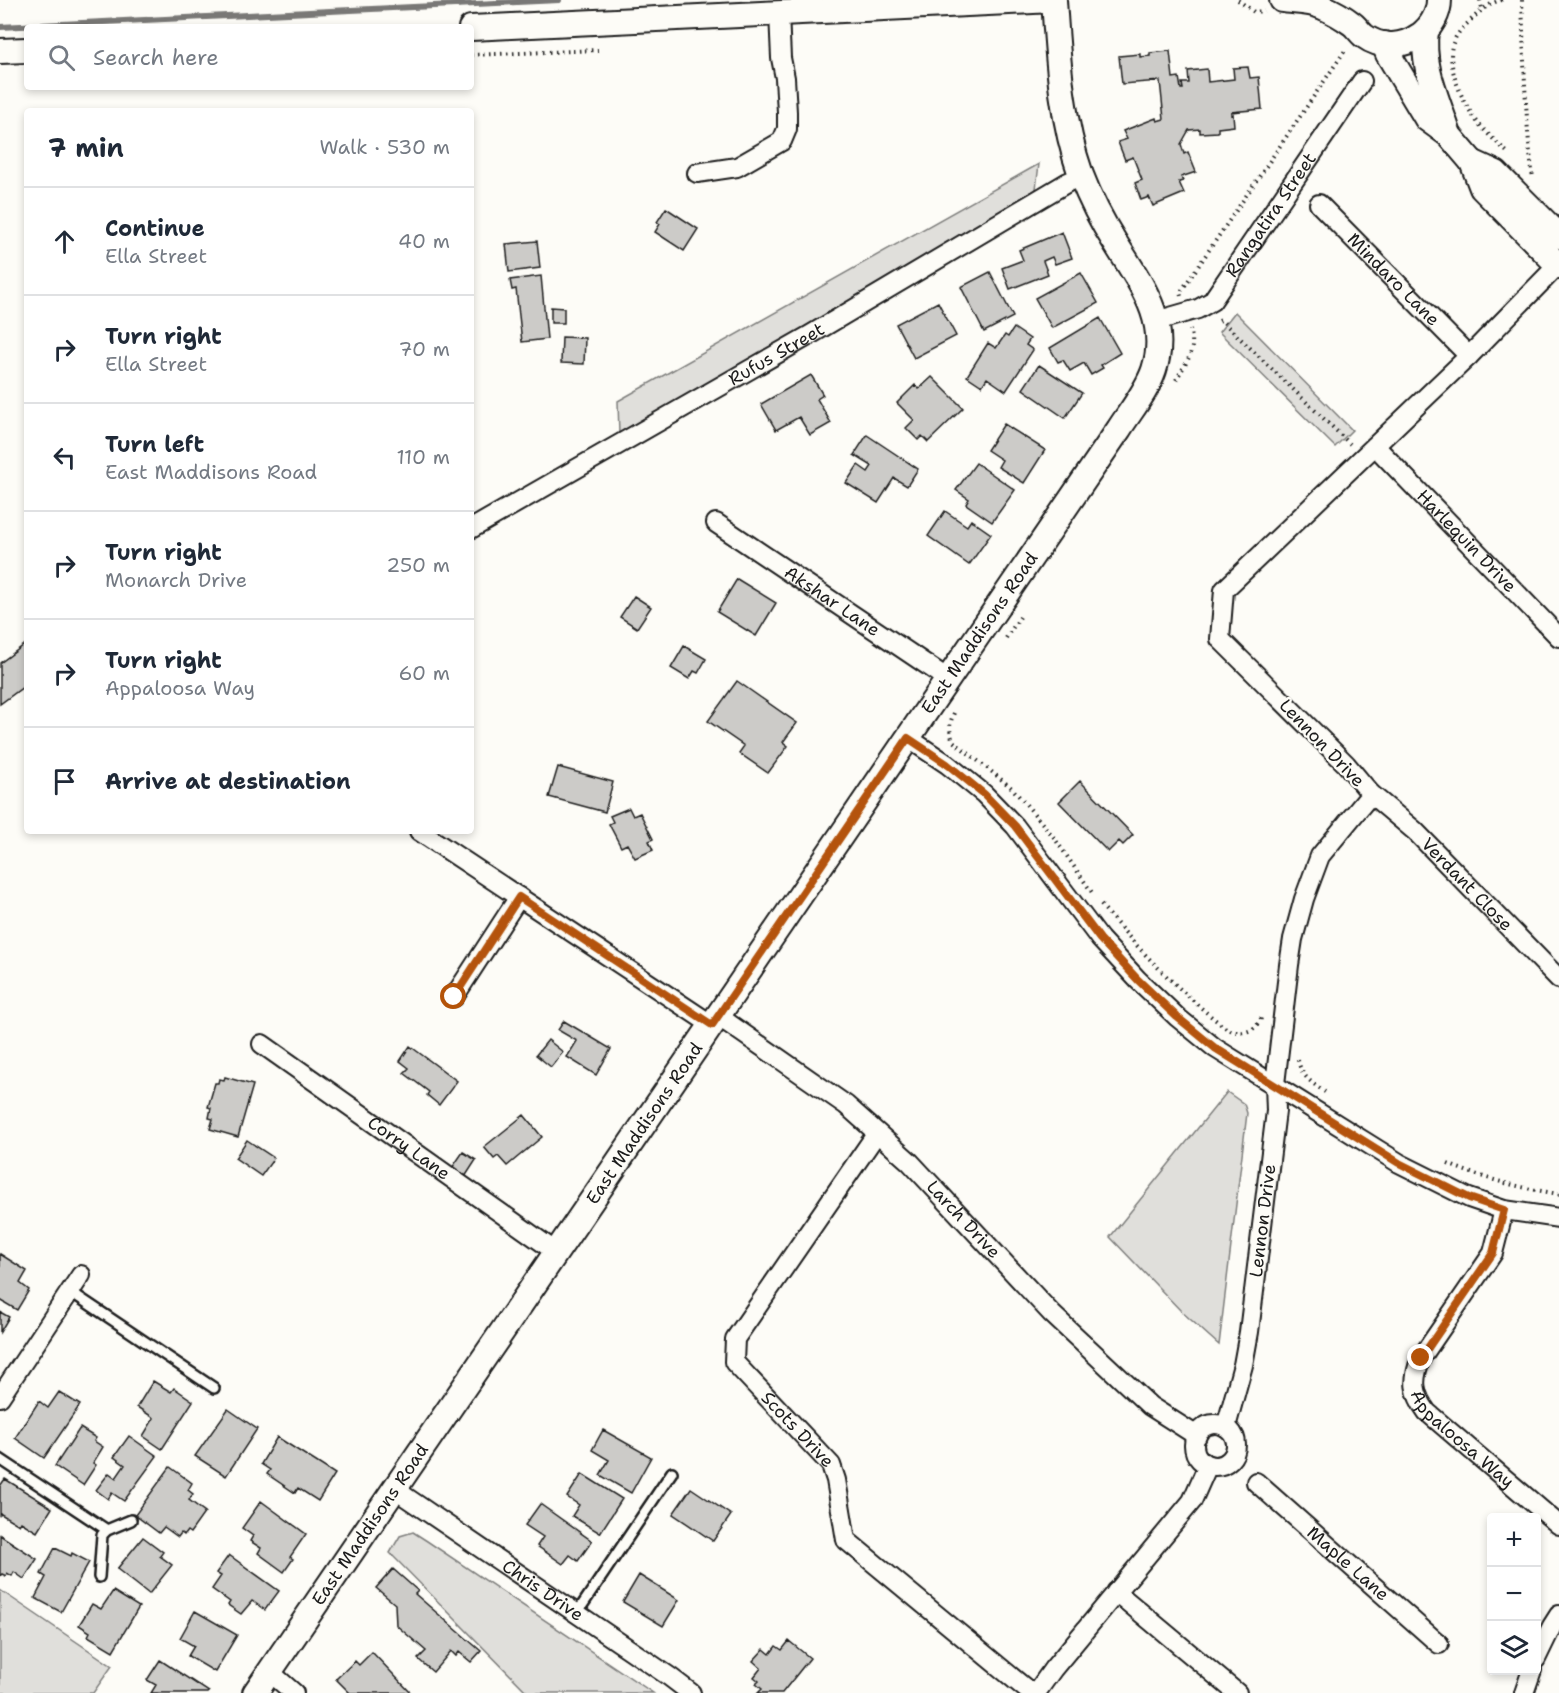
<!DOCTYPE html>
<html lang="en">
<head>
<meta charset="utf-8">
<style>
  :root { --surface:#fff; --page:#f6f6f7; --text:#1f2937; --muted:#747a83; --line:#e0e1e3 }
  body { margin:0; font-family:"Shantell Sans",sans-serif; background:var(--page); color:var(--text) }
  .controls { position:absolute; right:18px; bottom:18px; display:grid; overflow:hidden; border-radius:6px; box-shadow:0 3px 9px #0003 }
  .controls button { width:54px; height:54px; display:grid; place-items:center; padding:0; border:0; border-bottom:2px solid var(--line); background:var(--surface); color:var(--text); font:30px sans-serif }
  .stop { position:absolute; width:18px; height:18px; margin:-14px; border:4px solid #b45309; border-radius:50%; background:#fff }
  .stop.end { background:#b45309; border-color:#fff; box-shadow:0 2px 6px #0008 }
  .list { margin:0; padding:0; list-style:none }
  h2 { display:flex; justify-content:space-between; align-items:center; height:78px; margin:0; padding:0 24px; font-size:26px }
  h2 small { font-size:20px; font-weight:400; color:var(--muted) }
  .list li { display:grid; grid-template-columns:39px 1fr auto; gap:18px; align-items:center; box-sizing:border-box; height:108px; padding:0 24px; border-top:2px solid var(--line) }
  .list b { display:block; font-size:22px; white-space:nowrap }
  .list p { margin:0; font-size:20px; white-space:nowrap; color:var(--muted) }
  .list em { font-size:20px; font-style:normal; color:var(--muted) }
  .icon { flex:none; width:33px; height:33px; fill:none; stroke:currentColor; stroke-width:2; stroke-linecap:round; stroke-linejoin:round }
  .map { position:relative; flex:none; width:1559px; height:1693px; overflow:hidden }
  .search { position:absolute; background:var(--surface); box-shadow:0 3px 9px #0003; left:24px; top:24px; width:450px; height:66px; display:flex; align-items:center; gap:15px; box-sizing:border-box; padding:0 21px; border-radius:6px; color:var(--muted); font-size:22px }
  .panel { position:absolute; background:var(--surface); box-shadow:0 3px 9px #0003; left:24px; top:108px; width:450px; height:726px; border-radius:6px }
  .map>svg:first-child { display:block }
</style>
</head>
<body>
<div class="map">
<svg width="1559" height="1693" viewBox="0 0 1559 1693">
  <rect width="100%" height="100%" fill="#fdfcf7"/>
  <filter id="ink" filterUnits="userSpaceOnUse"><feTurbulence type="fractalNoise" baseFrequency=".0167" numOctaves="2"/><feDisplacementMap in="SourceGraphic" scale="12" xChannelSelector="R" yChannelSelector="G"/><feConvolveMatrix kernelMatrix="1 2 1 2 8 2 1 2 1" color-interpolation-filters="sRGB"/></filter>
  <g filter="url(#ink)">
    <!-- green -->
    <path fill="#e0dfdb" stroke="#7e7e7c" stroke-width="1.5" d="M1039,164L1035,197L619,434L618,401Z
      M1235,312L1352,430L1335,447L1219,332Z
      M1227,1092L1244,1104L1247,1113L1219,1345L1181,1311L1110,1237Z
      M413,1532L427,1541L653,1693H528L390,1553L400,1536Z
      M0,1590L112,1666L93,1693H0Z"/>
    <g fill="none" stroke-linecap="round" stroke-linejoin="round">
      <!-- stream -->
      <path stroke="#797876" stroke-width="6" d="M0,27L559,0"/>
    </g>
    <!-- building -->
    <path fill="#cccbc8" stroke="#1c1c1c" stroke-width="1.5" d="M1170,51L1173,78L1179,77L1181,89H1183L1182,83H1189L1188,71L1207,69L1208,82L1234,79L1233,68L1248,67L1250,78L1259,77L1262,109L1231,112V115L1233,114L1234,126L1218,128V132L1200,133V129L1189,130L1181,144L1184,154L1188,152L1196,172L1181,177L1183,181L1179,182L1184,193L1153,206L1149,197L1141,200L1135,183L1142,180L1133,157L1125,160L1118,142L1127,139L1123,131L1156,118L1157,121L1164,119L1160,81L1122,84L1119,56L1140,54V57L1150,56V53Z
      M666,208L698,229L684,251L655,232L660,224L657,222Z
      M1062,232L1072,258L1055,264L1052,257L1043,261L1048,274L1010,289L1002,268L1023,260L1019,250Z
      M537,241L540,268L509,272L506,244Z
      M990,272L1013,317L984,332L961,287Z
      M1081,273L1098,303L1052,328L1035,298Z
      M541,276L547,339L522,342L516,289L512,290L510,280Z
      M938,302L956,336L914,358L896,324Z
      M551,307L564,308V323H551Z
      M1100,318L1120,353L1101,365L1103,368L1091,375L1084,363L1070,371L1063,360L1058,362L1050,348Z
      M1014,328L1030,339L1026,345L1033,350L1006,391L987,378L982,386L967,376L988,343L996,348L1005,335L1008,337Z
      M562,337L585,338L584,364L561,363Z
      M1039,365L1082,393L1065,418L1023,389Z
      M811,375L823,395L817,399L831,423L810,435L799,417L776,430L761,404Z
      M932,377L963,408L928,442L922,436L918,440L906,428L914,420L897,403L915,385L919,389Z
      M1004,424L1045,450L1024,483L998,467L1002,460L987,450Z
      M867,435L918,469L907,486L894,478L878,503L846,483L858,465L868,472L872,466L854,455Z
      M976,463L1015,490L992,522L966,504L969,499L956,490Z
      M945,511L967,526L971,520L991,534L969,565L928,536Z
      M737,579L776,603L756,636L717,612Z
      M634,596L651,607L637,628L620,617Z
      M27,643V684L0,704V663Z
      M684,646L706,659L698,673L694,671L689,679L671,668Z
      M737,681L797,723L783,742L788,746L768,773L739,753L744,746L708,721Z
      M558,767L613,782L605,812L549,797Z
      M1080,781L1133,835L1123,845L1119,841L1108,852L1059,802Z
      M629,808L633,816L640,813L653,839L649,841L653,850L635,858L627,844L621,847L609,824L613,822L610,816Z
      M564,1021L611,1049L596,1075L567,1057L577,1041L558,1030Z
      M548,1040L563,1052L551,1067L536,1055Z
      M410,1046L457,1081L439,1105L427,1095L429,1092L404,1073L409,1068L400,1061Z
      M225,1077L253,1085L238,1137L210,1129L213,1119L209,1118L211,1108L208,1107L215,1083H218L219,1079L224,1080Z
      M524,1115L542,1137L507,1166L498,1156L494,1159L484,1147Z
      M247,1140L274,1158L261,1176L235,1158Z
      M463,1152L476,1160L465,1177L452,1168Z
      M0,1254L27,1271L20,1283L29,1290L17,1310L0,1300Z
      M0,1312L9,1317L0,1332Z
      M153,1381L171,1392L174,1388L193,1401L162,1449L143,1436L154,1418L137,1407Z
      M59,1392L80,1405L44,1458L15,1438L39,1401L48,1408Z
      M228,1409L257,1429L226,1476L195,1456Z
      M80,1428L96,1438L94,1441L103,1447L93,1463L96,1465L83,1485L55,1466Z
      M603,1430L651,1457L631,1493L600,1475L609,1460L592,1450Z
      M129,1436L157,1456L124,1501L112,1493L108,1499L96,1490L109,1473L116,1478L125,1465L114,1457Z
      M277,1437L335,1474L318,1501L298,1488L295,1493L267,1474L270,1470L261,1464Z
      M170,1467L192,1483L188,1490L193,1494L189,1500L205,1512L190,1533L187,1531L184,1535L181,1533L178,1537L164,1527L159,1533L135,1515Z
      M582,1474L622,1499L600,1533L572,1516L579,1505L567,1497Z
      M5,1479L52,1508L37,1532L21,1522L19,1525L1,1514L0,1515V1486Z
      M691,1488L731,1515L713,1541L673,1514Z
      M261,1501L306,1534L290,1557L293,1559L284,1572L258,1553L261,1548L250,1541L253,1536L242,1528Z
      M540,1504L592,1541L578,1561L570,1555L563,1564L537,1546L543,1537L525,1525Z
      M0,1535L37,1559L24,1579L14,1572L12,1576L7,1573L6,1576L2,1574L0,1576Z
      M143,1537L163,1552L160,1556L172,1565L149,1594L117,1569Z
      M55,1548L71,1556L72,1553L89,1562L61,1612L35,1598L46,1577L41,1574Z
      M229,1555L279,1591L265,1610L252,1601L241,1614L228,1605L230,1602L212,1589L221,1576L216,1573Z
      M393,1569L418,1591L415,1594L481,1651L471,1662L459,1652L456,1656L451,1651L433,1672L418,1659L426,1651L396,1625L395,1604L376,1588Z
      M639,1575L679,1600L663,1626L623,1602Z
      M113,1591L139,1607L113,1651L88,1636L90,1632L79,1625L92,1604L101,1609Z
      M195,1611L237,1635L215,1672L188,1656L194,1646L180,1638Z
      M789,1641L810,1658L782,1693H758L762,1689L756,1684L759,1681L754,1677L761,1668L753,1661L764,1649L770,1654L776,1646L782,1650Z
      M372,1652L411,1693H350L336,1679L355,1661L359,1665Z
      M160,1660L209,1692L208,1693H151L156,1685L147,1680Z"/>
    <g fill="none" stroke-linecap="round" stroke-linejoin="round">
      <!-- lane casing -->
      <g stroke="#1c1c1c" stroke-width="14">
        <path id="lane" d="M71,1292L214,1388
          M0,1459L107,1530
          M99,1577L102,1535L107,1530L131,1520
          M577,1613L672,1472"/>
      </g>
      <!-- street casing -->
      <g stroke="#1c1c1c" stroke-width="22">
        <g id="street">
          <path d="M697,173L737,167L782,141L787,129V112L785,78L781,58L779,13"/>
          <path id="s1" d="M1319,204L1469,356"/>
          <path id="s2" d="M1156,321L1198,309L1212,301L1362,81"/>
          <path id="s3" d="M1375,446L1559,637"/>
          <path id="s4" d="M716,523L948,679"/>
          <path id="s5" d="M471,529L810,335L1068,182L1082,176"/>
          <path d="M908,738L947,764L984,794L1015,826L1100,939L1138,980L1177,1017L1215,1048L1399,1163L1469,1198L1504,1210L1559,1218"/>
          <path id="s6" d="M1371,794L1415,831L1559,979"/>
          <path d="M419,831L712,1025"/>
          <path d="M454,997L519,897"/>
          <path id="s7" d="M718,1016L846,1105L910,1162L1052,1314L1150,1406L1197,1436"/>
          <path id="s8" d="M262,1044L556,1252"/>
          <path id="s9" d="M877,1133L735,1339L734,1362L831,1465L836,1480L846,1540L1031,1693"/>
          <path id="s10" d="M1504,1210L1493,1253L1421,1358C1412,1380 1413,1393 1427,1412L1559,1525"/>
          <path d="M0,1397L81,1275"/>
          <circle cx="1215" cy="1445" r="21"/>
          <path id="s11" d="M1226,1427L1243,1365L1249,1332L1276,1111L1275,1084L1289,965L1293,939L1304,899L1320,856L1371,794L1346,764L1220,639L1224,590L1469,356L1558,265"/>
          <path id="s12" d="M1256,1482L1439,1644"/>
          <path id="s13" d="M394,1489L670,1677L691,1693"/>
          <path d="M1116,1592L1237,1693"/>
          <path d="M1536,1659L1552,1626L1559,1615"/>
          <path d="M270,1672L294,1693"/>
          <path d="M1036,1693L1053,1669L1192,1501L1208,1465"/>
          <path d="M1524,1693L1532,1670"/>
        </g>
      </g>
      <!-- secondary casing -->
      <g stroke="#1c1c1c" stroke-width="28">
        <g id="secondary">
          <path d="M1282,0C1295,2 1310,1 1323,7C1332,11 1343,17 1351,23C1356,26 1359,32 1364,36C1382,49 1403,47 1420,35C1431,28 1439,13 1439,0"/>
          <path d="M471,28L1053,0"/>
          <path d="M1426,30C1421,69 1438,99 1449,135"/>
          <path d="M1384,44L1388,54L1427,119L1449,135L1472,162L1482,188L1559,266"/>
          <path d="M0,51L27,50"/>
          <path d="M1472,162L1496,173L1559,236"/>
          <path id="s14" d="M255,1693L1119,429C1131,410 1147,391 1154,370C1170,321 1140,283 1116,244C1102,222 1090,199 1081,175C1061,119 1058,59 1054,0"/>
        </g>
      </g>
      <!-- path -->
      <path stroke="#1c1c1c" stroke-width="4" stroke-dasharray="1.5 4.5" stroke-linecap="butt" d="M1238,0L1254,12L1264,11
        M1480,0L1482,10
        M1502,0C1488,3 1478,13 1468,23C1461,29 1455,36 1452,46C1447,69 1464,106 1479,124C1488,135 1499,144 1509,154
        M1522,0C1524,59 1525,119 1533,178
        M471,55L598,50
        M1181,296L1180,293L1184,287L1346,49
        M1219,321L1221,320L1350,444
        M1176,380C1186,362 1197,352 1190,329
        M1006,638L1020,617
        M954,713C949,724 949,730 953,741L1012,788L1053,836L1093,894
        M1101,905C1138,949 1178,990 1223,1026C1238,1036 1255,1035 1262,1016
        M1298,1060C1301,1076 1312,1083 1325,1092
        M1448,1164C1484,1179 1521,1188 1559,1194"/>
      <!-- lane -->
      <use href="#lane" stroke="#fdfcf7" stroke-width="9"/>
      <!-- street -->
      <use href="#street" stroke="#fdfcf7" stroke-width="18"/>
      <!-- secondary -->
      <use href="#secondary" stroke="#fdfcf7" stroke-width="24"/>
    </g>
  </g>
  <g fill="none" stroke-linecap="round" stroke-linejoin="round" filter="url(#ink)">
    <!-- route -->
    <path stroke="#b45309" stroke-width="8" d="M454,997L519,897L712,1025L908,738L947,764L984,794L1015,826L1100,939L1138,980L1177,1017L1215,1048L1399,1163L1469,1198L1504,1210L1493,1253L1421,1358"/>
  </g>
  <g text-anchor="middle" stroke-width="4.5" stroke-linejoin="round" paint-order="stroke">
    <!-- street labels -->
    <g font-size="18" fill="#1c1c1c" stroke="#fdfcf7">
      <text dy="6" stroke="none"><textPath href="#s2" startOffset="164">Rangatira Street</textPath></text>
      <text dy="6" stroke="none"><textPath href="#s1" startOffset="106">Mindaro Lane</textPath></text>
      <text dy="6" stroke="none"><textPath href="#s5" startOffset="352">Rufus Street</textPath></text>
      <text dy="6" stroke="none"><textPath href="#s3" startOffset="132">Harlequin Drive</textPath></text>
      <text dy="6" stroke="none"><textPath href="#s4" startOffset="140">Akshar Lane</textPath></text>
      <text dy="6" stroke="none"><textPath href="#s14" startOffset="1284">East Maddisons Road</textPath></text>
      <text transform="translate(1322 743) rotate(46)" y="6">Lennon Drive</text>
      <text dy="6" stroke="none"><textPath href="#s6" startOffset="132">Verdant Close</textPath></text>
      <text dy="6" stroke="none"><textPath href="#s14" startOffset="690">East Maddisons Road</textPath></text>
      <text dy="6" stroke="none"><textPath href="#s8" startOffset="180">Corry Lane</textPath></text>
      <text dy="6" stroke="none"><textPath href="#s7" startOffset="320">Larch Drive</textPath></text>
      <text dy="6" stroke="none"><textPath href="#s11" startOffset="210">Lennon Drive</textPath></text>
      <text dy="6" stroke="none"><textPath href="#s9" startOffset="366">Scots Drive</textPath></text>
      <text dy="6" stroke="none"><textPath href="#s10" startOffset="273">Appaloosa Way</textPath></text>
      <text dy="6" stroke="none"><textPath href="#s14" startOffset="204">East Maddisons Road</textPath></text>
      <text dy="6" stroke="none"><textPath href="#s12" startOffset="123">Maple Lane</textPath></text>
      <text dy="6" stroke="none"><textPath href="#s13" startOffset="180">Chris Drive</textPath></text>
    </g>
  </g>
</svg>
<div class="controls">
<button>+</button>
<button>−</button>
<button><svg class="icon" aria-label="layers" viewBox="0 0 24 24"><path d="M12 4l9 5-9 5-9-5zM3 14l9 5 9-5"/></svg></button>
</div>
<div class="stop" style="left:454px;top:997px"></div>
<div class="stop end" style="left:1421px;top:1358px"></div>
<div class="search"><svg class="icon" aria-label="search" viewBox="0 0 24 24"><circle cx="10" cy="10" r="6"/><path d="M15 15l6 6"/></svg>Search here</div>
<section class="panel">
<h2>7 min<small>Walk · 530 m</small></h2>
<ul class="list">
<li><svg class="icon" aria-label="ahead" viewBox="0 0 24 24"><path d="M12 20V5M6 11l6-6 6 6"/></svg><div><b>Continue</b><p>Ella Street</p></div><em>40 m</em></li>
<li><svg class="icon" aria-label="right" viewBox="0 0 24 24"><path d="M7 20v-9h11M14 6l5 5-5 5"/></svg><div><b>Turn right</b><p>Ella Street</p></div><em>70 m</em></li>
<li><svg class="icon" aria-label="left" viewBox="0 0 24 24"><path d="M17 20v-9H6M10 6l-5 5 5 5"/></svg><div><b>Turn left</b><p>East Maddisons Road</p></div><em>110 m</em></li>
<li><svg class="icon" aria-label="right" viewBox="0 0 24 24"><path d="M7 20v-9h11M14 6l5 5-5 5"/></svg><div><b>Turn right</b><p>Monarch Drive</p></div><em>250 m</em></li>
<li><svg class="icon" aria-label="right" viewBox="0 0 24 24"><path d="M7 20v-9h11M14 6l5 5-5 5"/></svg><div><b>Turn right</b><p>Appaloosa Way</p></div><em>60 m</em></li>
<li><svg class="icon" aria-label="arrive" viewBox="0 0 24 24"><path d="M6 21V4h12l-3 4 3 4H6"/></svg><div><b>Arrive at destination</b></div></li>
</ul>
</section>
</div>
</body>
</html>
